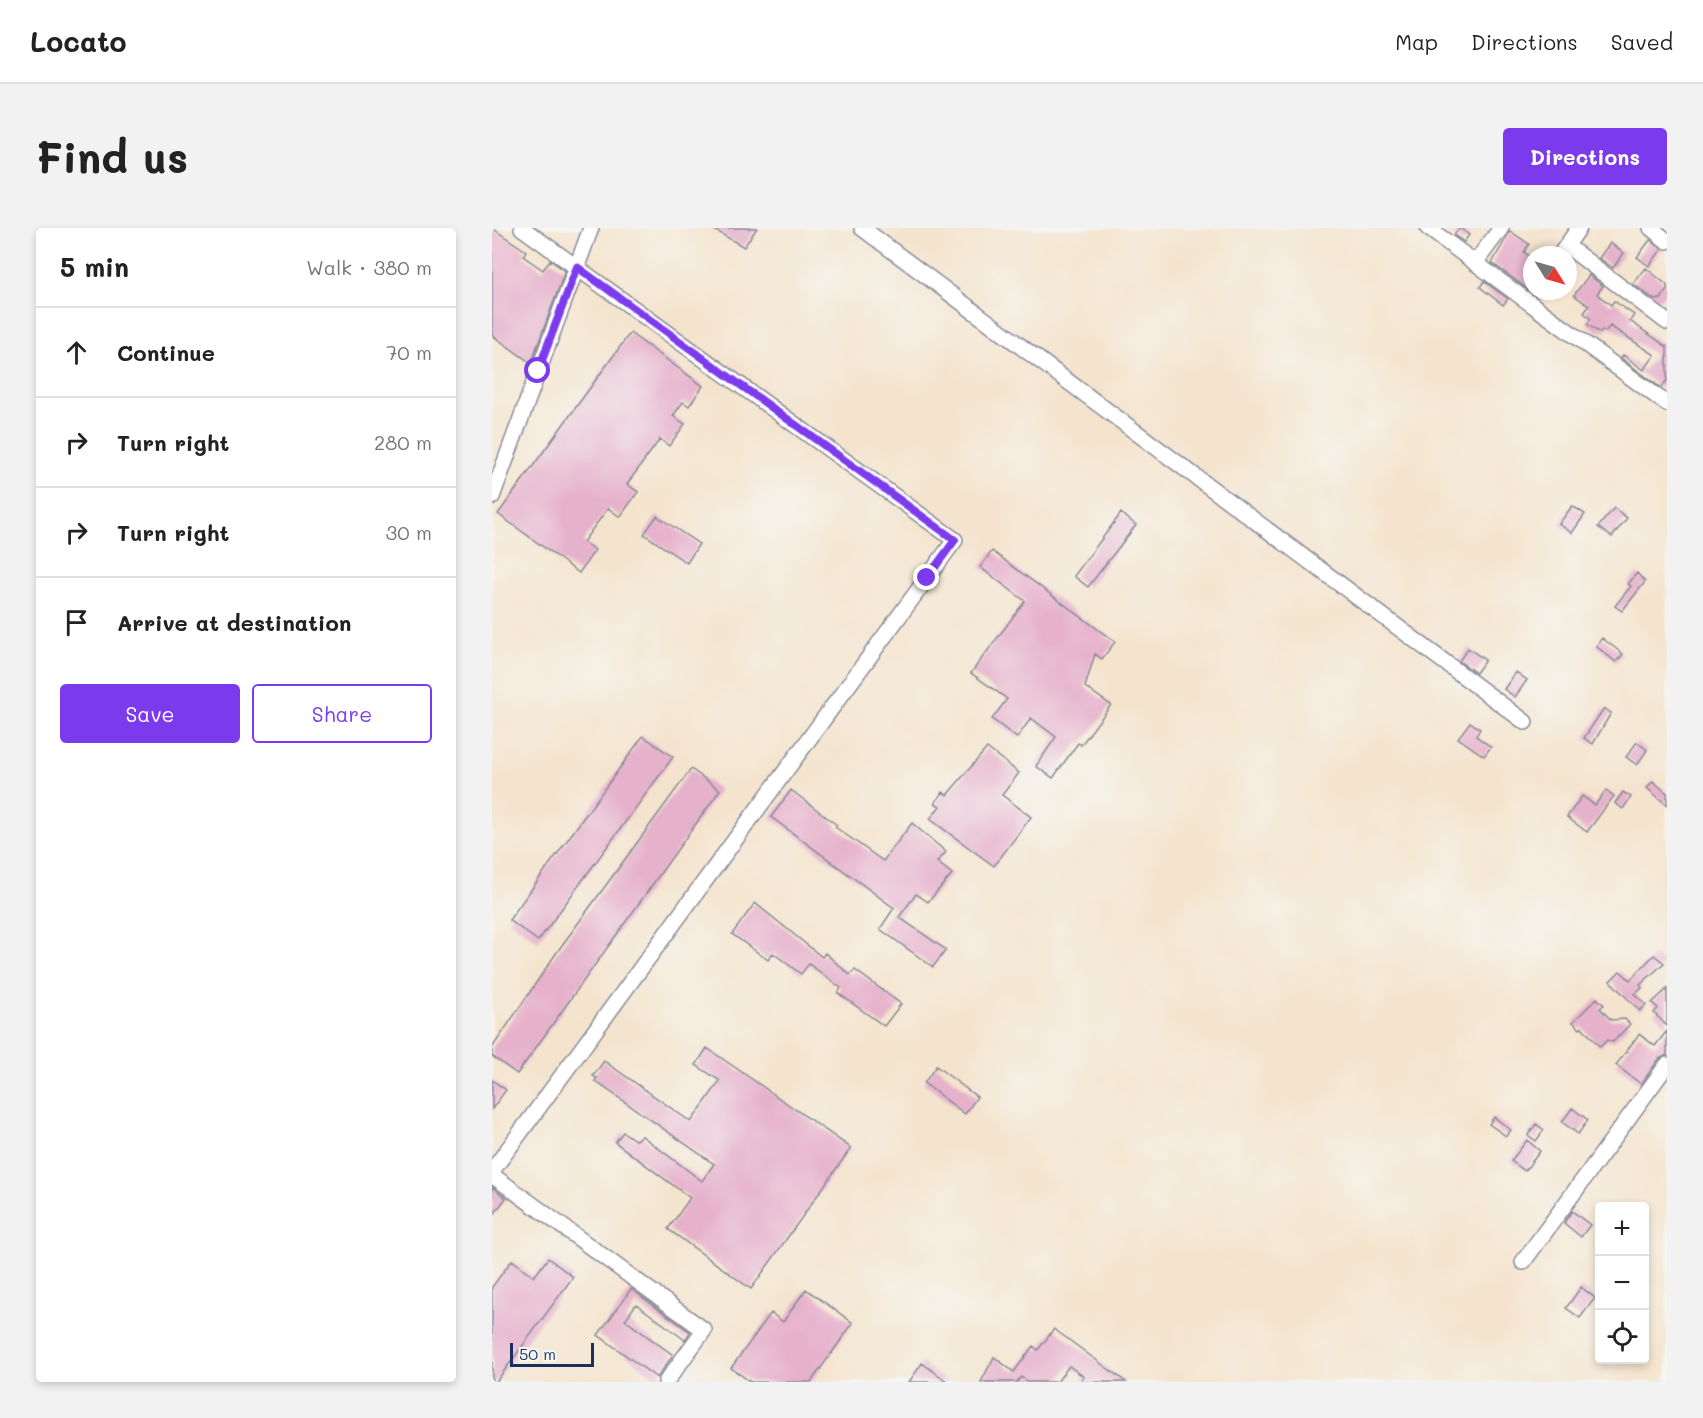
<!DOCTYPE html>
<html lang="en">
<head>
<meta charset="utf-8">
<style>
  :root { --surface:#fff; --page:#f2f2f2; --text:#222; --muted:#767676; --line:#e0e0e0; --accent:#7c3aed }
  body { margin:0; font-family:Mali,sans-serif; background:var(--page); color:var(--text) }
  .controls { position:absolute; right:18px; bottom:18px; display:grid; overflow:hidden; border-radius:6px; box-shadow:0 3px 9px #0003 }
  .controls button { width:54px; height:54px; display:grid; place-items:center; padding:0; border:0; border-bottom:2px solid var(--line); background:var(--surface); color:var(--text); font:30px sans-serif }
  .compass { position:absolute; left:1031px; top:18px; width:54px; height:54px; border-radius:50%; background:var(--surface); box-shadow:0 3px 9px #0003; rotate:127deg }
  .scale { position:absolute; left:18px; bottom:15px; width:84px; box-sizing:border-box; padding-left:6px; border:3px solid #1b2f5e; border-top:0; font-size:16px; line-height:21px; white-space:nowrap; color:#1b2f5e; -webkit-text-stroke:4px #f6f6f2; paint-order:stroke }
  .stop { position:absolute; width:18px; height:18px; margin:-14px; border:4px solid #7c3aed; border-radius:50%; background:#fff }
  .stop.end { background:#7c3aed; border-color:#fff; box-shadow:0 2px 6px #0008 }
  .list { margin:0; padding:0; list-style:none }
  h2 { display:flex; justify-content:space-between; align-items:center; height:78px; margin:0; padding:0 24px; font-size:26px }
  h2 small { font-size:20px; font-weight:400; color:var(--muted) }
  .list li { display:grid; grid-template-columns:39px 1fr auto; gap:18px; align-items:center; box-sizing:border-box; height:90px; padding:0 24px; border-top:2px solid var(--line) }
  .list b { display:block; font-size:22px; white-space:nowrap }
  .list em { font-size:20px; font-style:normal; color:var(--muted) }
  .actions { display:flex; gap:12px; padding:18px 24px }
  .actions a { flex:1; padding:14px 0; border:2px solid var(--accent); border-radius:6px; text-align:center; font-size:21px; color:var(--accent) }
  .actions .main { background:var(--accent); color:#fff }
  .icon { flex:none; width:33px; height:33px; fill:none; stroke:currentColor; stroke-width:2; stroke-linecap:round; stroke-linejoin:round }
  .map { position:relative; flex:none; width:1175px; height:1154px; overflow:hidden; border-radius:6px }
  header { display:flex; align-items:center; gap:36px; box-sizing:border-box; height:84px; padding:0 30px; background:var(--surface); border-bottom:2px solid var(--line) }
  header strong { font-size:28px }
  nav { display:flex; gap:33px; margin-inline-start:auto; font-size:21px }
  .intro { display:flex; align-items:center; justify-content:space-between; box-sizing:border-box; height:144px; padding:0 36px }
  h1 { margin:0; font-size:42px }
  .button { padding:15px 27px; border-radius:6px; background:var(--accent); color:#fff; font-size:21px; font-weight:700 }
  main { display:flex; gap:36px; padding:0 36px }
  aside { flex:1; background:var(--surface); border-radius:6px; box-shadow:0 3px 9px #0003 }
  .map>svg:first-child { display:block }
</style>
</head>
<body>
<header>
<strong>Locato</strong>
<nav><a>Map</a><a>Directions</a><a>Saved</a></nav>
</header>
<div class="intro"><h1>Find us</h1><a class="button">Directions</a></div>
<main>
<aside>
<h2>5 min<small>Walk · 380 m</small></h2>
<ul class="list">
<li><svg class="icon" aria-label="ahead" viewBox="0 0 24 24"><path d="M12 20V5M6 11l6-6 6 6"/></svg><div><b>Continue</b></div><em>70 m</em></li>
<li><svg class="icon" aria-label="right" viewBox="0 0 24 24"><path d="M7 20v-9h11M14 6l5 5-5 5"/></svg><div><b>Turn right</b></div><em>280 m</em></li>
<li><svg class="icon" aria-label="right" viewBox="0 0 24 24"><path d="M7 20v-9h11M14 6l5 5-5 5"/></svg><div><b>Turn right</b></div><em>30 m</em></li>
<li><svg class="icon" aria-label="arrive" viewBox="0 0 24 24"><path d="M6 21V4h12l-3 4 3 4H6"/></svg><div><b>Arrive at destination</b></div></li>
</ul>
<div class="actions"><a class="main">Save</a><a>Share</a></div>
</aside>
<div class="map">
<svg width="1175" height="1154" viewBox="0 0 1175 1154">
  <rect width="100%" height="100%" fill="#f6f6f2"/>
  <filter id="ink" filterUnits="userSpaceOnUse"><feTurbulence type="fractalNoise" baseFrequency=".0167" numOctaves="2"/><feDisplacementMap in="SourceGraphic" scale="12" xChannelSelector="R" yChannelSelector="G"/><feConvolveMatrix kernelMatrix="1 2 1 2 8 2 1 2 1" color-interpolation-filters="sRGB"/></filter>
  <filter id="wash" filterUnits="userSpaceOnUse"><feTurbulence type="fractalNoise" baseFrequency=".008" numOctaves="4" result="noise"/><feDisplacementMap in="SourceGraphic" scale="24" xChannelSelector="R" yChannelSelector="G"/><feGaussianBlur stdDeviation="1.35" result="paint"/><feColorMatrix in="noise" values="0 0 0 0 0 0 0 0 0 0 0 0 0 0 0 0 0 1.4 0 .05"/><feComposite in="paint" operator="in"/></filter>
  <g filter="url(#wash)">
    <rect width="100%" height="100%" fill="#f4e4ce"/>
    <g id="blocks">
      <!-- building -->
      <path fill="#e6b1cb" d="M0,0L34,23L31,28L51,42L58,32L73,43L39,135L0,107Z
        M219,0H265L252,19Z
        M968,0L977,7L972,14L962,7Z
        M1018,3L1037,16L1032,24L1040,30V58L1037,62L1000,35Z
        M1158,12L1170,21L1157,38L1145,29Z
        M1118,15L1132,25L1121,40L1107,30Z
        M1154,40L1175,57V62L1169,71L1163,72L1141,56Z
        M1097,47L1111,58L1105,66L1119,77L1122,73L1142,87L1138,93L1175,119V152L1169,160L1129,130L1131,127L1152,142L1163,127L1118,98L1113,104L1110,102L1108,105L1095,96L1099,91L1092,85L1097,78L1082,67Z
        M992,53L1016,71L1011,77L988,59Z
        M138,105L211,158L197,178L191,174L181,188L193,196L177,218L168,211L135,256L146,264L128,289L116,280L91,314L103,322L87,345L6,286Z
        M1080,278L1093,286L1080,305L1067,296Z
        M1122,280L1135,290L1120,309L1106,299Z
        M629,285L644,297L596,359L582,348Z
        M165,288L207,316L195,335L152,306Z
        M500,323L623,414L610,431L603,426L593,459L619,477L589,517L586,515L561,550L544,538L564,509L539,490L525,510L500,491L515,471L479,445L533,373L488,339Z
        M1145,345L1153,354L1130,383L1123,378L1139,358L1136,356Z
        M1110,410L1131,426L1124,434L1104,418Z
        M976,420L993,432L984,445L967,433Z
        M1024,444L1035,452L1023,469L1012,461Z
        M1112,480L1119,485L1101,516L1092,510Z
        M978,494L988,501L984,508L999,519L992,528L966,510Z
        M151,508L181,529L46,713L17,692Z
        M1145,514L1155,522L1145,537L1134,529Z
        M495,520L527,545L510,567L539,589L502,638L438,591L448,578L443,575L451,564L455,567Z
        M199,541L228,562L25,846L0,828V820L65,724Z
        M1161,553L1175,565V577L1155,560Z
        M299,562L345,597L343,599L391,633L420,595L454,624L445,634L460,646L436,674L424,666L407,689L454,722L441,739L388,701L402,680L279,589Z
        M1114,562L1122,568L1095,604L1075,589L1090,568L1103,577Z
        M1131,564L1139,569L1131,581L1123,575Z
        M263,675L330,729L333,725L358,747L363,742L409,776L392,798L346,765L349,760L317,736L309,746L281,725L276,732L240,706Z
        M1162,727L1172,735L1148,757L1150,760L1143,766L1154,777L1148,783L1118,753L1128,743L1138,752Z
        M1175,761V798L1162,785L1166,780L1160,775Z
        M1105,770L1112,777L1108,780L1119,792L1133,791L1138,796L1121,814L1115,812L1108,819L1090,799L1088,801L1081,794Z
        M1175,803V827L1167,831L1149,856L1124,837L1147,806L1163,818Z
        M215,820L359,920L259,1061L176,1001L198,970L123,914L131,904L143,912L150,908L210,953L222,936L103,853L105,850L101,848L112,833L199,894L228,853L204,837Z
        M444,838L485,869L473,886L432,855Z
        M0,852L14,862L0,881Z
        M1080,880L1096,892L1086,906L1070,894Z
        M1002,889L1019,902L1014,908L997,896Z
        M1044,896L1052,902L1044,913L1036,907Z
        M1035,912L1048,923L1033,943L1019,933Z
        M0,959L14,970L0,989Z
        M1080,983L1098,997L1089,1009L1072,995Z
        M56,1030L81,1049L4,1154H0V1059L20,1032L42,1049Z
        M1089,1059L1103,1070L1088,1090L1074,1080Z
        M139,1061L198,1104L193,1112L144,1076L133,1092L181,1127L165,1150L106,1107Z
        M314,1061L361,1095L319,1154H259L239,1140L279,1085L291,1094Z
        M562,1101L634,1154H588L592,1149L577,1138L565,1154H536L529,1149L525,1154H489L502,1129L522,1144L541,1118L546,1122Z
        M430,1135L456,1154H417Z"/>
    </g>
  </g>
  <g filter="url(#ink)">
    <use href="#blocks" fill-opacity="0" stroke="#888a96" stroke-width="1.5"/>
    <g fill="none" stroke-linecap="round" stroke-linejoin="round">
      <!-- minor casing -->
      <g stroke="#888a96" stroke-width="18">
        <path id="minor" d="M370,0L1033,494
          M936,0L1175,176
          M1159,0L1175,13
          M1075,18L1175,94
          M1068,27L1087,0
          M983,35L1009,0
          M0,269L99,0
          M0,943L463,312L30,0
          M0,947L212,1102L174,1154
          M1031,1034L1175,837"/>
      </g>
      <!-- minor -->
      <use href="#minor" stroke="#fff" stroke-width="15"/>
    </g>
  </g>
  <g fill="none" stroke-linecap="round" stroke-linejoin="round" filter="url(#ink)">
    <!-- route -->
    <path stroke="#7c3aed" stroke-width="8" d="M46,143L85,39L463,312L435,350"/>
  </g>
</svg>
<div class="controls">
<button>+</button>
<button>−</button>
<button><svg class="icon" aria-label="locate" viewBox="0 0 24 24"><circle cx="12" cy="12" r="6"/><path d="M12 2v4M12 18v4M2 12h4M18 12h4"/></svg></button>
</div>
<svg class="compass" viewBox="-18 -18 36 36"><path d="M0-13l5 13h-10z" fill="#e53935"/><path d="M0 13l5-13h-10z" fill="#767676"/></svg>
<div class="scale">50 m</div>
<div class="stop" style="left:46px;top:143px"></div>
<div class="stop end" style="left:435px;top:350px"></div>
</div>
</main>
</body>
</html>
